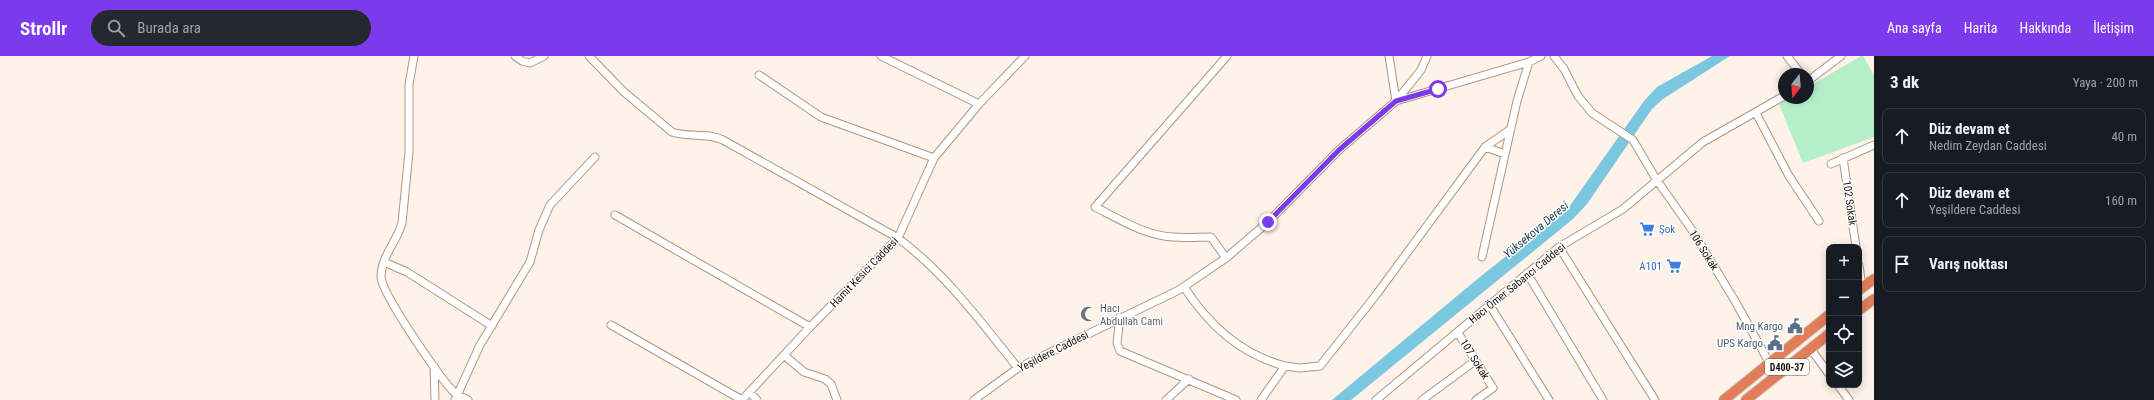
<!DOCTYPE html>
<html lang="tr">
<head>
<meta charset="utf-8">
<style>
  :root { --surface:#171b24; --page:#242831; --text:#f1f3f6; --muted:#9ea1a6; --line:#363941; --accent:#7c3aed }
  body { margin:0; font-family:"Roboto Condensed",sans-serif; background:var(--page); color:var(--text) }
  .controls { position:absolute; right:12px; bottom:12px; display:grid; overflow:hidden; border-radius:8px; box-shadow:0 2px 10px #0003 }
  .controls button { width:36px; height:36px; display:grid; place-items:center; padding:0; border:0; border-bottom:1px solid var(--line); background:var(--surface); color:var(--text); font:20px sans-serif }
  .compass { position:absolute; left:1778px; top:12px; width:36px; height:36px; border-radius:50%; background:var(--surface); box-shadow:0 2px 10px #0003; rotate:196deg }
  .stop { position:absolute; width:12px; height:12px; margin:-9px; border:3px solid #7c3aed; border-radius:50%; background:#fff }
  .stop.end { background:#7c3aed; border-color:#fff; box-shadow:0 1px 4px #0008 }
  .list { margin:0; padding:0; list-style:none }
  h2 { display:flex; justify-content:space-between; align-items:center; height:52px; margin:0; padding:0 16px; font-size:17px }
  h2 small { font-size:13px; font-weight:400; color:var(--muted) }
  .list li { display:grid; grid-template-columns:26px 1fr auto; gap:12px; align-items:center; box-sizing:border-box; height:56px; margin:0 8px 8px; padding:0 8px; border:1px solid var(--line); border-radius:8px }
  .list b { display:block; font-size:15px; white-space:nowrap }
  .list p { margin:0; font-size:13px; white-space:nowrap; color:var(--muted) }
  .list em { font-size:13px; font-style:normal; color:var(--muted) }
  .icon { flex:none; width:22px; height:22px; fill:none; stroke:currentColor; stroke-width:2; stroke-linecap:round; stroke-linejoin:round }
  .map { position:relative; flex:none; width:1874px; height:344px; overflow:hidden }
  header { display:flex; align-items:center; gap:24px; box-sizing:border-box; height:56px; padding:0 20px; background:var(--accent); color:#fff }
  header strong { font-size:19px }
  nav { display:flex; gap:22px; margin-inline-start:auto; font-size:14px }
  .search { width:280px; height:36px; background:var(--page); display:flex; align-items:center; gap:10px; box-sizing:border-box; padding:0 14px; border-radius:22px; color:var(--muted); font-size:15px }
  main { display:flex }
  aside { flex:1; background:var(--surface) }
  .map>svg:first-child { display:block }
</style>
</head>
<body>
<header>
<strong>Strollr</strong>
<div class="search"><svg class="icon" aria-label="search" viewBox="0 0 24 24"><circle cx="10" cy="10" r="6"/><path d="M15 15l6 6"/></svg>Burada ara</div>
<nav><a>Ana sayfa</a><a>Harita</a><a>Hakkında</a><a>İletişim</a></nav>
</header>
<main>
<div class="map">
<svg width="1874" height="344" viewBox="0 0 1874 344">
  <rect width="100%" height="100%" fill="#fef2e9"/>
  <!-- green -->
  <path fill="#b5efca" d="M1861,0H1863L1874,19V81L1803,107L1779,48L1789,42H1808V31Z"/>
  <!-- water -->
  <path fill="#7cc7e0" d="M1712,0H1730L1663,43L1652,53L1587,148L1573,163L1351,344H1332L1481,220L1569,151L1644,45L1657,31Z"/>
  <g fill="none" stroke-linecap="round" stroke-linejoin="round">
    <!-- minor casing -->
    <g stroke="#b19580" stroke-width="9">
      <path id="minor" d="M414,0L409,28V96L402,167C397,186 381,200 381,221C382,238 442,326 457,339C460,341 465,342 468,344
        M515,0L522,5L530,7L544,0
        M589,0L624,36L672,76C689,82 706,76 723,84L898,182C946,218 981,266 1018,312
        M881,0L979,48
        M1389,0L1396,45
        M1554,0L1564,13L1578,40L1592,57L1633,84L1656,123L1692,174L1735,245L1770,308
        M1787,0L1801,18
        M759,19L821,61L934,102
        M1808,25L1841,0
        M1396,45L1529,6L1541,0
        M1756,57L1789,120L1819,165
        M1485,91L1505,98
        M1843,102L1856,191
        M1831,108L1874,89
        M615,159L810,271
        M1559,191L1655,344
        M1482,201L1517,45L1529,6
        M1226,202L1211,181C1198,181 1186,182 1173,181C1146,180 1119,163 1095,151L1227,0
        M384,206L407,216L492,270
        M1859,209L1862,232
        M1527,217L1603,344
        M1184,231C1209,269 1240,298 1285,310
        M1489,248L1549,344
        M1120,261L1117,287L1120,295L1236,344
        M611,269L742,344
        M1458,277L1493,332L1476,344
        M1810,292L1829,318
        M784,299L804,316L825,323L831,328L837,344
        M434,310L435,344
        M1838,329L1849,344
        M749,336L757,344
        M455,344L480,289L530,206L539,174L550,149L595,101
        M742,344L810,271L898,182L934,102L979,48L1025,0
        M974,344L1018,312L1179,234L1226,202L1268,166L1339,94L1396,45L1421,14L1427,0
        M1166,344L1189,323
        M1261,344L1285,310L1300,312L1320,310L1376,239L1485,91L1511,73
        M1376,344L1559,191L1623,153L1703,86L1784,40
        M1422,344L1475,305"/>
    </g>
    <!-- highway casing -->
    <g stroke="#d6d4d3" stroke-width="12">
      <path id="highway" d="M1859,234L1874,223
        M1859,254L1874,243
        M1724,344L1829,259
        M1746,344L1829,278"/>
    </g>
    <!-- minor -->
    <use href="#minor" stroke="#fff" stroke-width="7"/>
    <!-- highway -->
    <use href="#highway" stroke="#e17e59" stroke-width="10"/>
  </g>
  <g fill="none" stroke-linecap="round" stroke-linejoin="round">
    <!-- route -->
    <path stroke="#7c3aed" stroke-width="5" d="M1268,166L1339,94L1396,45L1438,33"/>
  </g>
  <!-- icons -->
  <defs>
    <g id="supermarket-bare" transform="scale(1.2)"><path d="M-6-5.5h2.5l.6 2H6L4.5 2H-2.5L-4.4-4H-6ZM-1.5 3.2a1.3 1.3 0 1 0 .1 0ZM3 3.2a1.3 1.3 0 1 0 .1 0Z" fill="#3f7fe0" stroke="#fff" stroke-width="2.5" paint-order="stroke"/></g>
    <g id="mosque-bare" transform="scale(1.2)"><path d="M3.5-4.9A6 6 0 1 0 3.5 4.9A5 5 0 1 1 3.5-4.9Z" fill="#6b7280" stroke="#fff" stroke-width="2.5" paint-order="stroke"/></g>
    <g id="civic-bare" transform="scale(1.2)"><path d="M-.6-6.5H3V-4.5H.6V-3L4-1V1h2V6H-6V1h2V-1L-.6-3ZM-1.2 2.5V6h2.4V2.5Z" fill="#5c6f8a" stroke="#fff" stroke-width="2.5" paint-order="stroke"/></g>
  </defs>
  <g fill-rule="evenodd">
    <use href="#supermarket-bare" x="1647" y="173"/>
    <use href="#supermarket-bare" x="1674" y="210"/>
    <use href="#mosque-bare" x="1088" y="258"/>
    <use href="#civic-bare" x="1795" y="270"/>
    <use href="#civic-bare" x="1775" y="287"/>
  </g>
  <g text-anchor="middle" stroke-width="3" stroke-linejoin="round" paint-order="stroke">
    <!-- shield labels -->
    <rect fill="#fff" stroke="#605954" stroke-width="1" x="1765" y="303" width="44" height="16" rx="3"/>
    <g font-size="10" font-weight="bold" fill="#1c120a">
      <text x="1787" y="315">D400-37</text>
    </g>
    <!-- street labels -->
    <g font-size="11" fill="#1c120a" stroke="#fff">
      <text transform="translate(1850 147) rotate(82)" y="4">102 Sokak</text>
      <text transform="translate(1704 194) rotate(58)" y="4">106 Sokak</text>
      <text transform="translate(864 216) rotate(-46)" y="4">Hamit Kesici Caddesi</text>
      <text transform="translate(1517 227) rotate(-39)" y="4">Hacı Ömer Sabancı Caddesi</text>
      <text transform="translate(1053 295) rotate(-27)" y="4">Yeşildere Caddesi</text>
      <text transform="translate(1475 303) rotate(58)" y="4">107 Sokak</text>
    </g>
    <!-- shop labels -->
    <g font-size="11" fill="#366cbe" stroke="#fff" text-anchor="start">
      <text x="1659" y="177">Şok</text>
      <text x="1662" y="214" text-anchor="end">A101</text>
    </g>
    <!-- worship labels -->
    <g font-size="11" fill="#5b616d" stroke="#fff" text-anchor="start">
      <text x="1100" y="256">Hacı<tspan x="1100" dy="13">Abdullah Cami</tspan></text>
    </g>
    <!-- service labels -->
    <g font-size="11" fill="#4e5e75" stroke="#fff" text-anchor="end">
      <text x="1783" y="274">Mng Kargo</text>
      <text x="1763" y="291">UPS Kargo</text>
    </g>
    <!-- water labels -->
    <g font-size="12" font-style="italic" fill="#1b3f4a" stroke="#fff">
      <text transform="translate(1536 174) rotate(-40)" y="4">Yüksekova Deresi</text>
    </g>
  </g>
</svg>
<div class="controls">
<button>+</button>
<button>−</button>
<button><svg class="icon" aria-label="locate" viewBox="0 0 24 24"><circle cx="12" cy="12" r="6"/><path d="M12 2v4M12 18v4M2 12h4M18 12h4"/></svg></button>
<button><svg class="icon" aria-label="layers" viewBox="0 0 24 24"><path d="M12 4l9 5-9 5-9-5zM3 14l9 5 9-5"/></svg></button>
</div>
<svg class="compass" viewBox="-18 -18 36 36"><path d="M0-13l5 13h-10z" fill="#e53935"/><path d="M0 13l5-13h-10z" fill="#9ea1a6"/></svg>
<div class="stop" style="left:1438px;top:33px"></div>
<div class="stop end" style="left:1268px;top:166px"></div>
</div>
<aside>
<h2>3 dk<small>Yaya · 200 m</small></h2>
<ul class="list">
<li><svg class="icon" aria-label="ahead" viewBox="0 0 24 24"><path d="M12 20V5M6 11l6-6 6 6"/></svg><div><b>Düz devam et</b><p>Nedim Zeydan Caddesi</p></div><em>40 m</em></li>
<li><svg class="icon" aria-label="ahead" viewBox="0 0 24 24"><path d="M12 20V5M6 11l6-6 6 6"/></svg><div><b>Düz devam et</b><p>Yeşildere Caddesi</p></div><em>160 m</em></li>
<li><svg class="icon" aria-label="arrive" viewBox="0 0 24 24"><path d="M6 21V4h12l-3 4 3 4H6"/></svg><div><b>Varış noktası</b></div></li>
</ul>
</aside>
</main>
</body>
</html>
